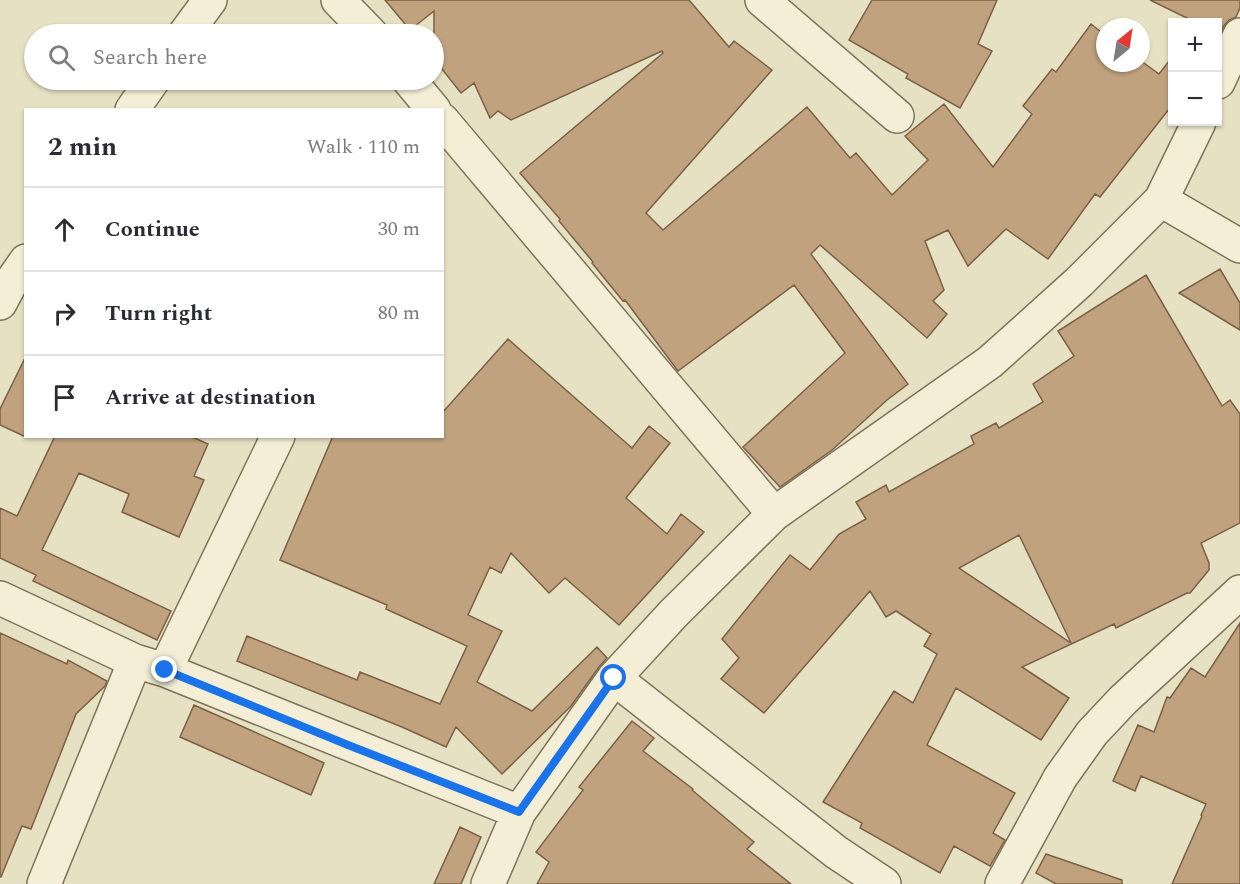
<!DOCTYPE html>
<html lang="en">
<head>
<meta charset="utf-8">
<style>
  :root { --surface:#fff; --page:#f7f7f7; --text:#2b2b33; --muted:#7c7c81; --line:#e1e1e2 }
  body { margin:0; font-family:Spectral,serif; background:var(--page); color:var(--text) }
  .controls { position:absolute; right:18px; top:18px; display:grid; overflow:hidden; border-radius:0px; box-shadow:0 2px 4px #0004 }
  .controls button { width:54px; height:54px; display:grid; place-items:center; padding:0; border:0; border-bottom:2px solid var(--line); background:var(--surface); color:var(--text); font:30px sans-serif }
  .compass { position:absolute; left:1096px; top:18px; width:54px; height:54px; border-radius:50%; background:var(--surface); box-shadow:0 2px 4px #0004; rotate:30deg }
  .stop { position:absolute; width:18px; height:18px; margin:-14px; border:4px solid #1a73e8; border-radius:50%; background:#fff }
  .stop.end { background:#1a73e8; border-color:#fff; box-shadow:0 2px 6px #0008 }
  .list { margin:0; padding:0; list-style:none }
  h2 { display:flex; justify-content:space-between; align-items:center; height:78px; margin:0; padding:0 24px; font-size:26px }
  h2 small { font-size:20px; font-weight:400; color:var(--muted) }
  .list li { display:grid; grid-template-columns:39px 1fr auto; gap:18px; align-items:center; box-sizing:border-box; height:84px; padding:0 24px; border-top:2px solid var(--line) }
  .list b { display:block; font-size:22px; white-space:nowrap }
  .list em { font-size:20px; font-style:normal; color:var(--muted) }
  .icon { flex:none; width:33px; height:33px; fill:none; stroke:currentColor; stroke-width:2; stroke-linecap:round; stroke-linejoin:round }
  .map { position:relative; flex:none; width:1240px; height:884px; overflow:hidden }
  .search { position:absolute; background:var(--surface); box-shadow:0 2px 4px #0004; left:24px; top:24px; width:420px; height:66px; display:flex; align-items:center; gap:15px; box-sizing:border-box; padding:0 21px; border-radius:33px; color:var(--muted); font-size:22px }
  .panel { position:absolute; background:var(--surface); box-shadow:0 2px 4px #0004; left:24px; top:108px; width:420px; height:330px; border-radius:0px }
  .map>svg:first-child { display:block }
</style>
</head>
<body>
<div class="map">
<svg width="1240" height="884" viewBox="0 0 1240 884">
  <rect width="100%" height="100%" fill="#e7e1c3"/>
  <!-- building -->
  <path fill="#c0a27e" stroke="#7b6145" stroke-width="1.5" fill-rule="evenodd" d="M385,0H689L729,47L734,41L772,70L646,213L663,230L807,107L850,158L856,153L892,195L928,160L905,136L944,104L993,167L1032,114L1023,106L1052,69L1056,72L1091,24L1105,35V63H1141V61L1159,74L1173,56V104L1100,197L1095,194L1048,259L1006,229L968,266L948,230L925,241L944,290L933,301L947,314L927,338L820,245L811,254L908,384L887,400L832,450L780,487L743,447L845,353L794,285L678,371L625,300L623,301L592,263L593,262L559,221L560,219L520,173L663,53L662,51L511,120L498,111L490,118L474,83L461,93L434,59V11L410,30Z
    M872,0H997L978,44L992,51L960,108L906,78L908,74L849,40Z
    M1150,0H1240V8L1236,17L1229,20L1223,27L1218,39V22H1189L1191,20Z
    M1220,269L1240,303V330L1179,293Z
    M1146,275L1222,406L1230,400L1240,414V523L1201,543L1209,563V570L1190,593H1187L1116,628L1114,624L1022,667L1069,698L1041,740L956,688L927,745L1015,793L993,833L1005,840L990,866L954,846L940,873L860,828L862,823L823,802L894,691L913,703L937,654L924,646L931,634L896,611L886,617L870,591L764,713L721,679L739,658L722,639L790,555L810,570L839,534L866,519L856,502L886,485L889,492L974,444L971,436L996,423L999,428L1043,402L1033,384L1074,356L1058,331ZM1019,535L1071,643L959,568Z
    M508,339L632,448L649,426L670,443L626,498L667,534L681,514L704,532L619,625L565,578L549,593L511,553L501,573L490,567L468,615L502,631L477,682L532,711L597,647L607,658L599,667L571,706L502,774L456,727L446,747L402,727L237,661L247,636L357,680L360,672L440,704L467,646L386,609L387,605L280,560L333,436H442V413Z
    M26,356V437L0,425V409Z
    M55,436H190L208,444L194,476L204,480L179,537L122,512L129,494L79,473L42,550L171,611L157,640L33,581L36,575L0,558V508L17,516Z
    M1240,623V884H1172L1202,816L1201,815L1206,804L1141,776L1135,791L1113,781L1138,725L1154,732L1167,697L1170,698L1191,668L1205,677Z
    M0,633L67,664L68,660L107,681L105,686L76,714L31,829L22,826L1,877H0Z
    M194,705L324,763L311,795L180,737Z
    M632,721L654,738L643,751L693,789L692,790L754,842L747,849L791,884H537L549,862L536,852L583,790L579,787Z
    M460,827L481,837L461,884H434Z
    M1046,854L1122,880V884H1056L1036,873Z"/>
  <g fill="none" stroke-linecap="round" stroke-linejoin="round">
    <!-- minor casing -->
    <g stroke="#7f735c" stroke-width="36">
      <path id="minor" d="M338,0L371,34
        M762,0L897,116
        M185,34L210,0
        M409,80L434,110
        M1218,82L1240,35
        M132,110L153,80
        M442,120L774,514
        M1161,200L1240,246
        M0,303L10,284L26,261
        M0,598L135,661L165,670L519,812L614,678L674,613L774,514L990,362L1079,282L1161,200L1199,122
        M165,670L278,436
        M614,678L836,852L884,884
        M44,884L135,661
        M488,884L519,812
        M1002,884L1060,778L1092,733L1123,700L1240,592"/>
    </g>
    <!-- minor -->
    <use href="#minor" stroke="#f3eed5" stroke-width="33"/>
  </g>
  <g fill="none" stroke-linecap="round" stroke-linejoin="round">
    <!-- route -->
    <path stroke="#1a73e8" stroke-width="8" d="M165,670L348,745L519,812L614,678"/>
  </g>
</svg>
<div class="controls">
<button>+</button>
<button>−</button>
</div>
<svg class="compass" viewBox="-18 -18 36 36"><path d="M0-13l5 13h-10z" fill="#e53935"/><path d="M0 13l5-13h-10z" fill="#7c7c81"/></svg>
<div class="stop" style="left:614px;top:678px"></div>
<div class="stop end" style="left:165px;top:670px"></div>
<div class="search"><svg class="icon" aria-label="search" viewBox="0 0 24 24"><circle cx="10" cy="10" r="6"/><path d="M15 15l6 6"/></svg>Search here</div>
<section class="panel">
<h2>2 min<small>Walk · 110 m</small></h2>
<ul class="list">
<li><svg class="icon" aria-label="ahead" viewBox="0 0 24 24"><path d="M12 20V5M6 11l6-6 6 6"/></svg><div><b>Continue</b></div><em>30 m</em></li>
<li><svg class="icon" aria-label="right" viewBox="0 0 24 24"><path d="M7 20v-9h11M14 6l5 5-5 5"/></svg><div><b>Turn right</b></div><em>80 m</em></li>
<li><svg class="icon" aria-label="arrive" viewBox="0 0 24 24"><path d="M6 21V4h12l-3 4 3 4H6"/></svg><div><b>Arrive at destination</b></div></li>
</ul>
</section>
</div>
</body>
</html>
